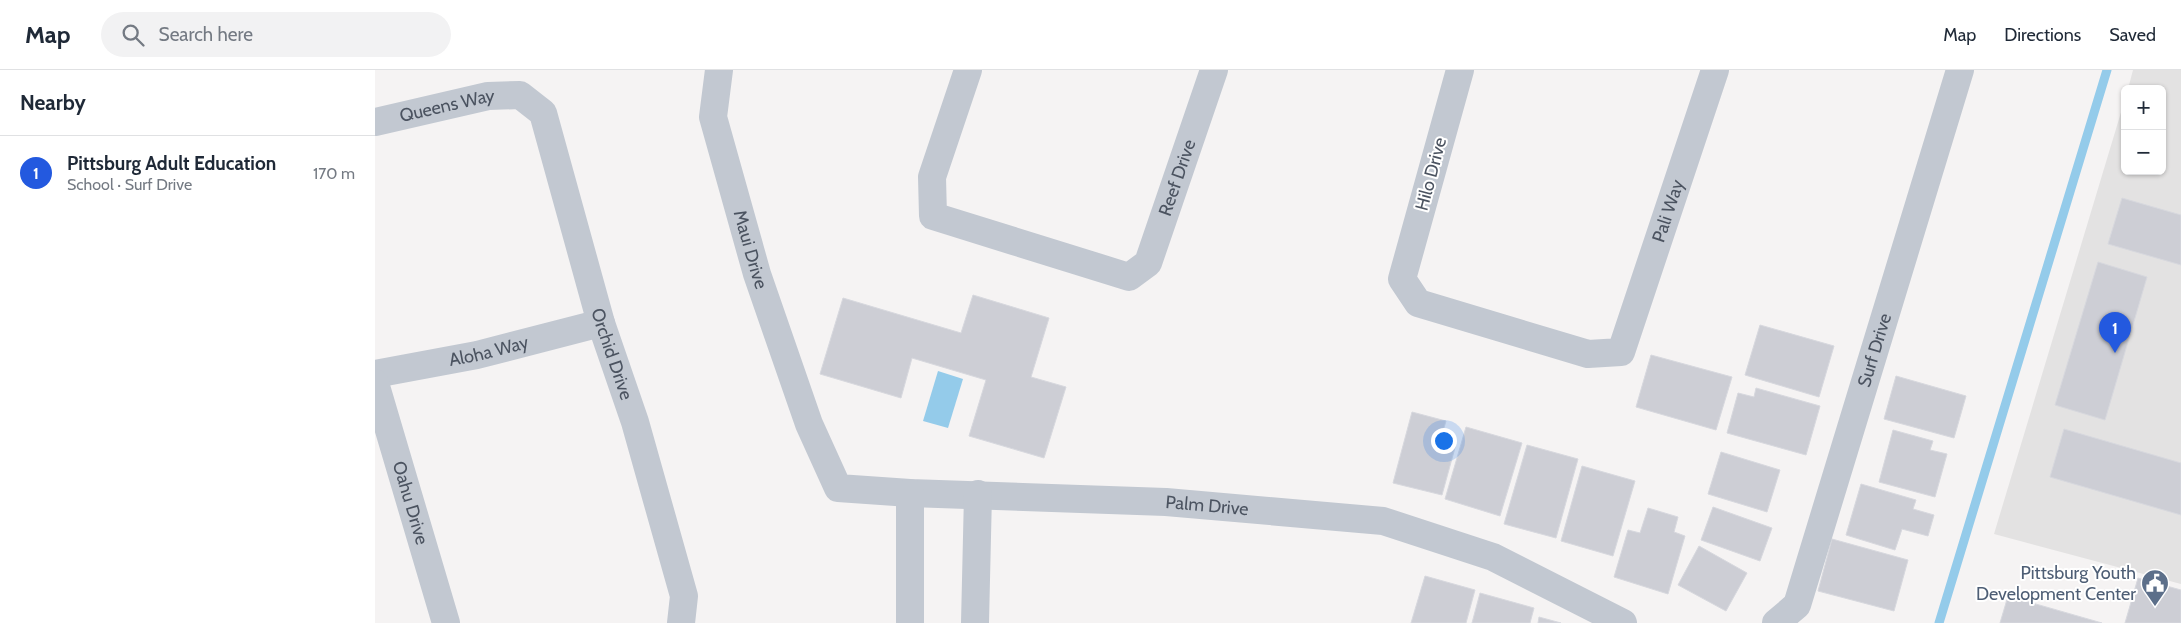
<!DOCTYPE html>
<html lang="en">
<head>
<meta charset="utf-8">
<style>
  :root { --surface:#fff; --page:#f2f2f3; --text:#1f2937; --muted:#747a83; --line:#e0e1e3; --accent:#2359df }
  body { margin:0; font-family:Cabin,sans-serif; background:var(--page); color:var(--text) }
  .controls { position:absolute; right:15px; top:15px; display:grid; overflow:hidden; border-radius:8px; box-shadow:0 1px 4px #0004 }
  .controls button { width:45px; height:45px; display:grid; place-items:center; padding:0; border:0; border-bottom:1px solid var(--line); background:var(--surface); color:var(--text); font:25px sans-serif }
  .you { position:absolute; left:1068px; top:370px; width:18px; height:18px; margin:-12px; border:4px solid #fff; border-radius:50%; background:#1a73e8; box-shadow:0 0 0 8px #1a73e833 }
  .badge { display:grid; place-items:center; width:32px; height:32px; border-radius:50%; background:var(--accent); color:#fff; font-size:16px; font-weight:700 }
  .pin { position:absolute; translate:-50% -41px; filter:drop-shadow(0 1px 2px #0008) }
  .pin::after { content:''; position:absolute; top:26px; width:18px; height:15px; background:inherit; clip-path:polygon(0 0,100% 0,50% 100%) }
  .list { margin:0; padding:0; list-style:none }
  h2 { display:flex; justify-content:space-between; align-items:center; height:65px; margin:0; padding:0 20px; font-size:21px }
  h2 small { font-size:16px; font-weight:400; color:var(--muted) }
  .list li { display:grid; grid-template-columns:32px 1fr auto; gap:15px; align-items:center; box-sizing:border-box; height:75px; padding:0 20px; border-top:1px solid var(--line) }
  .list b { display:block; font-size:19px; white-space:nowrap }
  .list p { margin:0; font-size:16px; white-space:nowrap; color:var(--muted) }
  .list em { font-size:16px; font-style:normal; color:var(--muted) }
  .icon { flex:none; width:28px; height:28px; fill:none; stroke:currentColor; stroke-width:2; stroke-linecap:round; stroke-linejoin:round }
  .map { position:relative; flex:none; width:1806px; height:553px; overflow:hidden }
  header { display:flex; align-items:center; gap:30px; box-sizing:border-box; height:70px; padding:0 25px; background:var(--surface); border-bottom:1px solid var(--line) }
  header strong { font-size:24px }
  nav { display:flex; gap:28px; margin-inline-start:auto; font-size:18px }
  .search { width:350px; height:45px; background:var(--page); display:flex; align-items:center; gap:12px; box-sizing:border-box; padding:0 18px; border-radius:28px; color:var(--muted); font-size:19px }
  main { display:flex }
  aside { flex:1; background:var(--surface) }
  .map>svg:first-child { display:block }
</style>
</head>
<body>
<header>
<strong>Map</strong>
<div class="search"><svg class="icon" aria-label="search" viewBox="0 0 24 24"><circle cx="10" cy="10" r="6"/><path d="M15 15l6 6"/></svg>Search here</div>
<nav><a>Map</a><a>Directions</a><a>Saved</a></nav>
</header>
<main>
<aside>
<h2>Nearby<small></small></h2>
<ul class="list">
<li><span class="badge">1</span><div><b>Pittsburg Adult Education</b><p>School · Surf Drive</p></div><em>170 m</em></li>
</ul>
</aside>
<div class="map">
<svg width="1806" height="553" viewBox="0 0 1806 553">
  <rect width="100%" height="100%" fill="#f5f3f3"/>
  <!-- education -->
  <path fill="#e3e2e2" d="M1758,0H1806V514L1619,464L1750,29V101H1787V19H1753Z"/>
  <!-- water -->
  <path fill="#94cbea" d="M563,301L588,309L573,358L548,351Z"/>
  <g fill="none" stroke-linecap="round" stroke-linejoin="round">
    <!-- stream -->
    <path stroke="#94cbea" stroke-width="9" d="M1564,553L1732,0"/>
  </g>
  <!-- building -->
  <path fill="#cdced5" stroke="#d7d8de" d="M1747,128L1806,145V195L1733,174Z
    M1723,192L1772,207L1730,350L1680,335Z
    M598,225L674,248L656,307L691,317L669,388L594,366L611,310L537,288L526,328L445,304L468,228L586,263Z
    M1385,255L1459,276L1444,327L1370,305Z
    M1276,285L1357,307L1341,360L1261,337Z
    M1521,306L1591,326L1579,368L1509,349Z
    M1381,318L1445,336L1431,385L1352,363L1363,323L1379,327Z
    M1037,342L1071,351L1065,371L1081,374L1067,425L1018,413Z
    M1091,357L1147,373L1125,446L1070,429Z
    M1689,359L1806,393V445L1675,407Z
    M1518,360L1558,371L1555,380L1572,384L1560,427L1504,412Z
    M1152,375L1203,389L1181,468L1129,454Z
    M1346,382L1405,400L1392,442L1333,424Z
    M1207,396L1260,411L1238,486L1186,471Z
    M1486,414L1541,430L1538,439L1559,445L1553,466L1527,459L1520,480L1471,465Z
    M1338,437L1397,458L1385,491L1326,470Z
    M1273,438L1303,447L1299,462L1310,466L1293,524L1239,507L1253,460L1265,463Z
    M1457,469L1533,490L1519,541L1443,521Z
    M1324,476L1372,503L1351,541L1303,515Z
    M1050,506L1100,520L1091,553H1036Z
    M1763,508L1806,520V553H1750Z
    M1105,523L1159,538L1155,553H1097Z
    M1633,526L1727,553H1625Z
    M1164,547L1186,553H1163Z"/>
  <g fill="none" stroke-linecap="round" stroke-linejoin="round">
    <!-- minor -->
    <g stroke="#c2c8d1" stroke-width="28">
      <path id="s1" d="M344,0L338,47L382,204L434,354L463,418L535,423L791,432L1008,451L1118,487L1248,553"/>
      <path id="s2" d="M593,0L557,107L558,146L754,207L773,193L839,0"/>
      <path id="s3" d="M1085,0L1027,209L1043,233L1213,284L1246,282L1340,0"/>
      <path id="s4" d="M0,52L113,26L145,25L168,43L226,253L260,352L309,526L306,553"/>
      <path id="s5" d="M0,304L102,285L226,253"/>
      <path id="s6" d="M0,313L71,553"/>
      <path d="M535,553V423"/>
      <path d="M600,553L603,424"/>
      <path id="s7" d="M1401,553L1422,535L1585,0"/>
    </g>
  </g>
  <!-- icons -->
  <defs>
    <g id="civic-pin" transform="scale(1.4375)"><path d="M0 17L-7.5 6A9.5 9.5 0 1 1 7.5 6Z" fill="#5c6f8a" stroke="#fff"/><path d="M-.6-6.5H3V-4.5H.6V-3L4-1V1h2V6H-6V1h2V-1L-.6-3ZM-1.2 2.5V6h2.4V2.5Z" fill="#fff"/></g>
  </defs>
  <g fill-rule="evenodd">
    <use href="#civic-pin" x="1780" y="513"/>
  </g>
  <g text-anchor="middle" stroke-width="4" stroke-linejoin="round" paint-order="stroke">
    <!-- street labels -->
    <g font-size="18" fill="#4b5360" stroke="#fff">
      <text dy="6" stroke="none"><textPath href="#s4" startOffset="74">Queens Way</textPath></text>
      <text transform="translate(1056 104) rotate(-75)" y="6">Hilo Drive</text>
      <text dy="6" stroke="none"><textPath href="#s2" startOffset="471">Reef Drive</textPath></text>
      <text dy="6" stroke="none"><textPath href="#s3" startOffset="605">Pali Way</textPath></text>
      <text dy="6" stroke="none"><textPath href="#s1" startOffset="185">Maui Drive</textPath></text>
      <text dy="6" stroke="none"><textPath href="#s7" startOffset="294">Surf Drive</textPath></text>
      <text dy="6" stroke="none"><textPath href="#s5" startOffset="116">Aloha Way</textPath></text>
      <text dy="6" stroke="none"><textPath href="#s4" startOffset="428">Orchid Drive</textPath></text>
      <text dy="6" stroke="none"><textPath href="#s6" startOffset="125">Oahu Drive</textPath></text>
      <text dy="6" stroke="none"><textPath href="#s1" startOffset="809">Palm Drive</textPath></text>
    </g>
    <!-- service labels -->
    <g font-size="18" fill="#4e5e75" stroke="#fff" text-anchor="end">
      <text x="1761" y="509">Pittsburg Youth<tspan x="1761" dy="21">Development Center</tspan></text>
    </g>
  </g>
</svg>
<div class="controls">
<button>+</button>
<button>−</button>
</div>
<div class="you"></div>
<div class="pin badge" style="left:1740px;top:283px">1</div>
</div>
</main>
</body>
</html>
